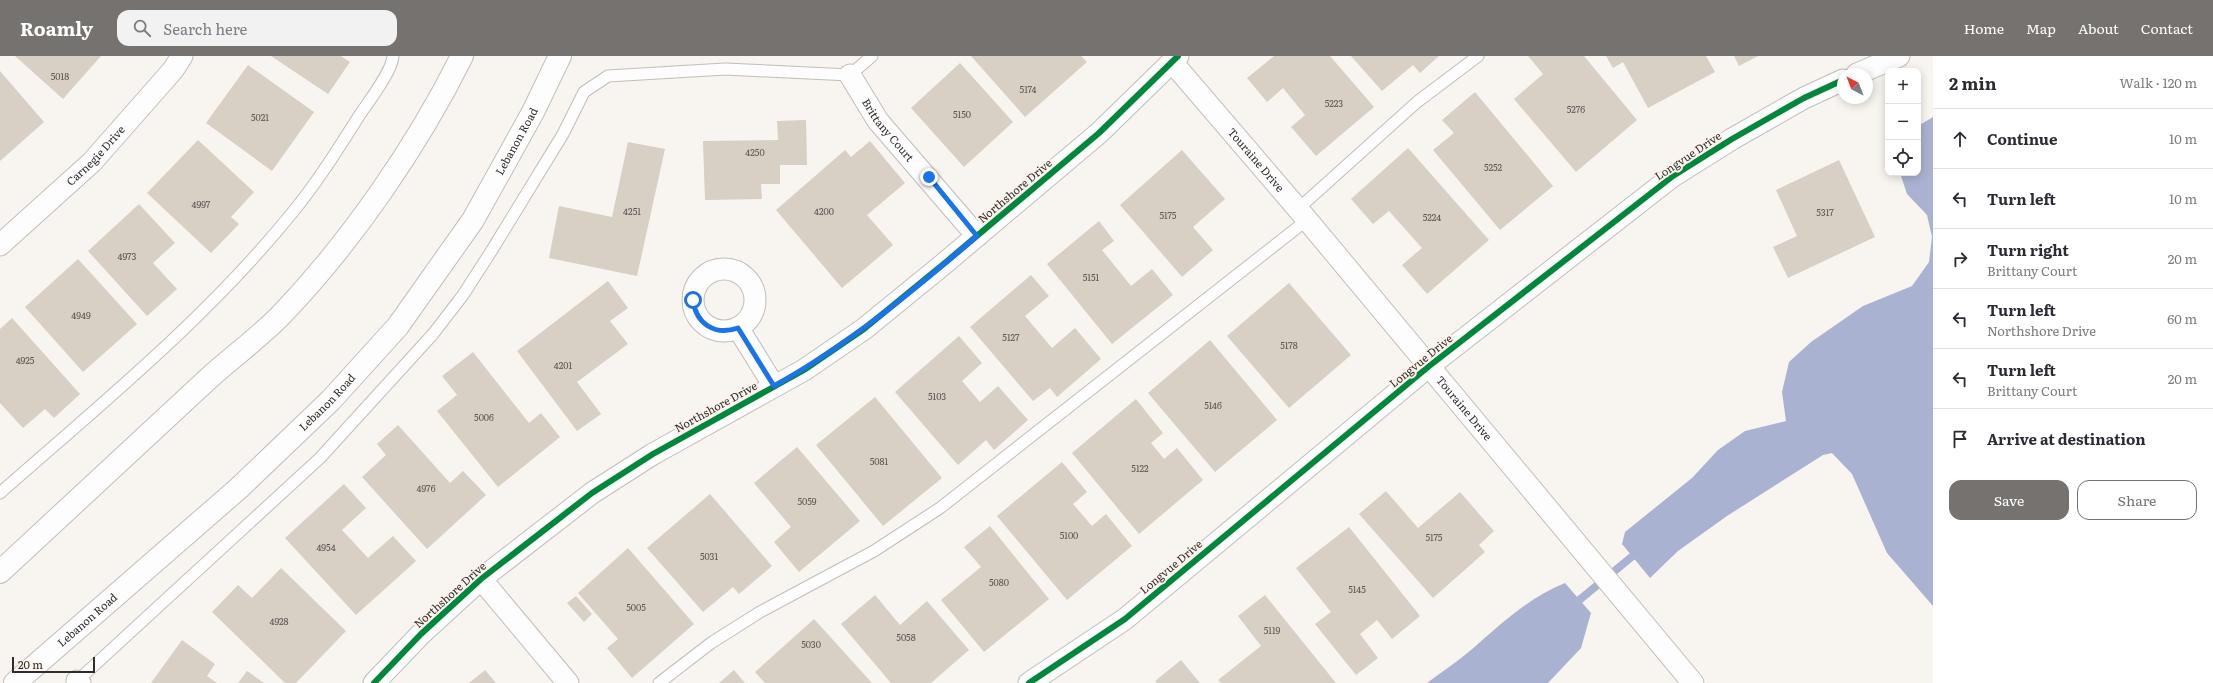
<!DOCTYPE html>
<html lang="en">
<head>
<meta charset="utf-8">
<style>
  :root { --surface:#fff; --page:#f2f2f3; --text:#2b2b33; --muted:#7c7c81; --line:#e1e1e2; --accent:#75726f }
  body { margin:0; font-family:Literata,serif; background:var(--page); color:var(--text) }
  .controls { position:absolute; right:12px; top:12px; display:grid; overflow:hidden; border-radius:8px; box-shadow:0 2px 10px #0003 }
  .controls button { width:36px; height:36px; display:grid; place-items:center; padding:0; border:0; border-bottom:1px solid var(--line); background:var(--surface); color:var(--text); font:20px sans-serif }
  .compass { position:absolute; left:1837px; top:12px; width:36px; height:36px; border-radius:50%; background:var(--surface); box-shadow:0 2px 10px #0003; rotate:318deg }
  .scale { position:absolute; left:12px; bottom:10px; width:83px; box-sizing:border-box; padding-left:4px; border:2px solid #2f2c29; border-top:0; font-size:11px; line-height:14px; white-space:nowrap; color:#2f2c29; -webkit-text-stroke:3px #fcf3ec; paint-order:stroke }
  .stop { position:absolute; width:12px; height:12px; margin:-9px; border:3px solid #1a73e8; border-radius:50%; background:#fff }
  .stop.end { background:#1a73e8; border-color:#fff; box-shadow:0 1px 4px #0008 }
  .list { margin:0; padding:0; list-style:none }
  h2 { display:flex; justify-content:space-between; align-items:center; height:52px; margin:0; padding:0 16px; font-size:17px }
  h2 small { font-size:13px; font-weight:400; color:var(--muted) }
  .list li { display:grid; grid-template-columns:26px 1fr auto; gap:12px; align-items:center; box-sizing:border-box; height:60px; padding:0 16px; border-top:1px solid var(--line) }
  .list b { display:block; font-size:15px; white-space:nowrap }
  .list p { margin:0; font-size:13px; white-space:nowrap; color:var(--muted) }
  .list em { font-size:13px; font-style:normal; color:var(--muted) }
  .actions { display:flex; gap:8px; padding:12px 16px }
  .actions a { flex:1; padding:9px 0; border:1px solid var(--accent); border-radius:12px; text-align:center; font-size:14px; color:var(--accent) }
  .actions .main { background:var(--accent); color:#fff }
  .icon { flex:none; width:22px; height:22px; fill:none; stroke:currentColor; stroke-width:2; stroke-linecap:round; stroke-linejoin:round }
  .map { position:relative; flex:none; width:1933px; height:627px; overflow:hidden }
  header { display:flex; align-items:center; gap:24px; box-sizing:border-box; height:56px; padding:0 20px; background:var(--accent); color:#fff }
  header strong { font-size:19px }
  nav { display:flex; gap:22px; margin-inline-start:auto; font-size:14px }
  .search { width:280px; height:36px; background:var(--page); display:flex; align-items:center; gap:10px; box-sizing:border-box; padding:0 14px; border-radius:12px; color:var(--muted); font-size:15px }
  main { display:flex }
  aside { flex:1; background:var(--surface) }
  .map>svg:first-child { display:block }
</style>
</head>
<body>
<header>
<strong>Roamly</strong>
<div class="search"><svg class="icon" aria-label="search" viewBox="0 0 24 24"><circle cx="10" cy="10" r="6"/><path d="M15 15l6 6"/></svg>Search here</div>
<nav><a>Home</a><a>Map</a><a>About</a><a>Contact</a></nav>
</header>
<main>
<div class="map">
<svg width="1933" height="627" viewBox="0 0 1933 627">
  <rect width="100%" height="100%" fill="#f8f4f0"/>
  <!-- water -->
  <path fill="#aab2d1" d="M1933,61V550L1887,497L1852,418L1832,397L1823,399L1727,460L1678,495L1650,522L1622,488L1625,476L1692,422L1718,394L1745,375L1786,365L1782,336L1789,306L1811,286L1863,250L1912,230L1929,206L1932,181L1927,159L1907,138L1900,117H1918V70Z
    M1565,527L1591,557L1581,592L1548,627H1427C1441,616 1457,606 1471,594C1500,569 1529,541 1565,527Z"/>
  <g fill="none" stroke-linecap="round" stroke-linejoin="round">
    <!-- stream -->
    <path stroke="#aab2d1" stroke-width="8" d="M1572,550L1640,494"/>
  </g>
  <!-- building -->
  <path fill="#d8cfc5" d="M15,0H101L63,43Z
    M271,0H341L350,6L328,38Z
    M971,0H1081L1087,6L1025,61Z
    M1274,0H1330L1374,51L1316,100L1291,71L1305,59L1283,32L1267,46L1247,22Z
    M1351,0H1439L1420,17L1413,9L1382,35Z
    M1528,0H1584L1637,64L1576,116L1514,43L1543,18Z
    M1606,0H1706L1715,16L1648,52L1623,6L1613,12Z
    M1734,0H1758L1739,10Z
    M960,7L1013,66L964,111L911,52Z
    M248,9L314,56L272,115L206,67Z
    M0,15L44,66L0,105Z
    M1475,36L1553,130L1500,174L1433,94L1454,77L1442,64Z
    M806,64L807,109H780V128H761L762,143L705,144L703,85L778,84L777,65Z
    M198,84L254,136L231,161L239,168L211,197L147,137Z
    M870,85L905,127L867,159L893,189L842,232L776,154L845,94L851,101Z
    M628,86L665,93L637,220L549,202L559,150L612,161Z
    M1408,92L1489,184L1427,238L1402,209L1422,192L1389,155L1373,168L1351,143Z
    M1182,94L1225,143L1193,171L1213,194L1182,221L1120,149Z
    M1839,104L1875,181L1788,222L1773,191L1797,180L1776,134Z
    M139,148L175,187L153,207L177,233L147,260L88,195Z
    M1099,165L1114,185L1102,194L1131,230L1152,213L1173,239L1112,288L1047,208Z
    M78,203L137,268L83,316L25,251Z
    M1031,219L1049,240L1025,260L1052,292L1075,272L1101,303L1057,341L1050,332L1033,345L970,271Z
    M608,225L628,252L610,265L628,288L577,326L601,358L577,375L517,295Z
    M1289,227L1351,299L1289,352L1227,280Z
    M12,262L80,338L54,362L45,353L23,372L0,347V273Z
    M959,280L982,307L962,325L980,346L998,330L1028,364L994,394L986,384L958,409L895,336Z
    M1210,284L1277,364L1215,416L1148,337Z
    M473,296L529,367L541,357L560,381L498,431L437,355L457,339L442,320Z
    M875,341L942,422L883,470L816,389Z
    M1136,343L1163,377L1151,387L1164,403L1177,392L1203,424L1139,478L1072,397Z
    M398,369L450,427L463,415L486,439L427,493L362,421L386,399L377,388Z
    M797,391L860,465L799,516L774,486L791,471L754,427Z
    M1062,406L1087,436L1073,448L1092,470L1106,458L1132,490L1067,544L997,460Z
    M344,428L366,452L342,474L368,502L393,480L416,505L356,559L285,482Z
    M1386,435L1418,472L1460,436L1494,475L1479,489L1485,496L1433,542L1359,458Z
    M710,438L772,510L739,538L733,531L703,556L647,492Z
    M990,470L1049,543L984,596L941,544L981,511L964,491Z
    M1349,471L1420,560L1392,583L1377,564L1360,578L1378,602L1356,619L1315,568L1331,556L1296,512Z
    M628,492L694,568L632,622L607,592L618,583L578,537Z
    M281,512L346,575L296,627H285L212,556L238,529L252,542Z
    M875,539L900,569L927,545L969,594L931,627H891L841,568Z
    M1265,539L1336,627H1221L1218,624L1261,590L1238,560Z
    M576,540L592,558L584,566L567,547Z
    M814,563L872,627H765L755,616Z
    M182,584L215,608L207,620L217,627H151Z
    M1181,604L1200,627H1157L1155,625Z
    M485,614L496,627H469Z
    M734,614L745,627H719Z
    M247,615L264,627H238Z"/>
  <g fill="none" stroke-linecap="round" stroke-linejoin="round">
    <!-- lane casing -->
    <g stroke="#c1bebb" stroke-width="13">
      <path id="lane" d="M1298,153L1417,46L1478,0
        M0,437C101,348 207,262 292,157C317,127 338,93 359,60C368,46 392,16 393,0
        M75,627L320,402L433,278L463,239L492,194L563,78L584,36L608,20L725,13L850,19L872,0
        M659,627L711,587L760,556L874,495L940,452L1307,164"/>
    </g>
    <!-- street casing -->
    <g stroke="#c1bebb" stroke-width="23">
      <g id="street">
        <path id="s1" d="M1172,6L1298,153L1693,627"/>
        <path d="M1857,18L1899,0"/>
        <path id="s2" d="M850,19L878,65L977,180"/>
        <path id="s3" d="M0,189L92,106L173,14L182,0"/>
        <circle cx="724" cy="244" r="31"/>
        <path d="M738,272L774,330"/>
        <path d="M481,523L568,627"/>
        <path d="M77,625L80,627"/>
        <path d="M374,627L421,578L481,523L592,437L653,398L804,314L864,273L946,206L1099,77L1178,0"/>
        <path d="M1029,627L1125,563L1428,311L1673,120L1732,83L1804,42L1843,24"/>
      </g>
    </g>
    <!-- secondary casing -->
    <g stroke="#c1bebb" stroke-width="24">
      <g id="secondary">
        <path d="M0,516C69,452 139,387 208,323C232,301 260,281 282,258C351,186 418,89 462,0"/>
        <path id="s4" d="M15,627L239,432L331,344L398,270L473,164L533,56L560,0"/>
      </g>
    </g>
    <!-- lane -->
    <use href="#lane" stroke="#fefdfd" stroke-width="11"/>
    <!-- street -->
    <use href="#street" stroke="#fefdfd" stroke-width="21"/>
    <!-- secondary -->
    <use href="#secondary" stroke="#fefdfd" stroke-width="22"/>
    <!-- cycleway casing -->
    <g stroke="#fcf3ec" stroke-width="8">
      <path id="cycleway" d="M374,627L421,578L481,523L592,437L653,398L804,314L864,273L946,206L1099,77L1178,0
        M1029,627L1125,563L1428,311L1673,120L1732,83L1804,42L1843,24"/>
    </g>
    <!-- cycleway -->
    <use href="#cycleway" stroke="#00873e" stroke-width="6"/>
  </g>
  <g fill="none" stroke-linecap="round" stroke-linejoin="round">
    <!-- route -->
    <path stroke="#1a73e8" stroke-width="5" d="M693,244C696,268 715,280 738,272L774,330C848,289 913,235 977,180L929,121"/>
  </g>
  <g text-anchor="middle" stroke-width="4" stroke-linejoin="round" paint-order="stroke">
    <!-- number labels -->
    <g font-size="9" fill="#595550">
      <text x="60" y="24">5018</text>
      <text x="1028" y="37">5174</text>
      <text x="1334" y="51">5223</text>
      <text x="1576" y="57">5276</text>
      <text x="962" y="62">5150</text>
      <text x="260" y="65">5021</text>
      <text x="755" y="100">4250</text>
      <text x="1493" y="115">5252</text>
      <text x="201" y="152">4997</text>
      <text x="632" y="159">4251</text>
      <text x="824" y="159">4200</text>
      <text x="1825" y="160">5317</text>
      <text x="1168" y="163">5175</text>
      <text x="1432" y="165">5224</text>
      <text x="127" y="204">4973</text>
      <text x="1091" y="225">5151</text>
      <text x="81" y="263">4949</text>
      <text x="1011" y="285">5127</text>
      <text x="1289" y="293">5178</text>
      <text x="25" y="308">4925</text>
      <text x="563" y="313">4201</text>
      <text x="937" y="344">5103</text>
      <text x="1213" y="353">5146</text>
      <text x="484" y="365">5006</text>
      <text x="879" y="409">5081</text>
      <text x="1140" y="416">5122</text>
      <text x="426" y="436">4976</text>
      <text x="807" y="449">5059</text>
      <text x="1069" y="483">5100</text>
      <text x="1434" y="485">5175</text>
      <text x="326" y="495">4954</text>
      <text x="709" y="504">5031</text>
      <text x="999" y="530">5080</text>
      <text x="1357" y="537">5145</text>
      <text x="636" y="555">5005</text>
      <text x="279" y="569">4928</text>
      <text x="1272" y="578">5119</text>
      <text x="906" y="585">5058</text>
      <text x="811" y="592">5030</text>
    </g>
    <!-- street labels -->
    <g font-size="11" fill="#2f2c29" stroke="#fcf3ec">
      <text dy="4" stroke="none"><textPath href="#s2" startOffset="67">Brittany Court</textPath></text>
      <text dy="4" stroke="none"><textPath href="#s4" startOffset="744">Lebanon Road</textPath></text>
      <text dy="4" stroke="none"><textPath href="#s3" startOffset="131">Carnegie Drive</textPath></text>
      <text transform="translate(1688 100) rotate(-34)" y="4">Longvue Drive</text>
      <text dy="4" stroke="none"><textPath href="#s1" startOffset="129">Touraine Drive</textPath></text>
      <text transform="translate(1015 135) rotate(-40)" y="4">Northshore Drive</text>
      <text transform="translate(1421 305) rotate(-39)" y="4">Longvue Drive</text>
      <text dy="4" stroke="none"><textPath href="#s4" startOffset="420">Lebanon Road</textPath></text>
      <text transform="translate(716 351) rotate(-29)" y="4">Northshore Drive</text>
      <text dy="4" stroke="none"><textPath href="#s1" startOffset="453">Touraine Drive</textPath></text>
      <text transform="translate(1171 511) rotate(-40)" y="4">Longvue Drive</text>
      <text transform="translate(450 539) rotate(-42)" y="4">Northshore Drive</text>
      <text dy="4" stroke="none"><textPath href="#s4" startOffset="96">Lebanon Road</textPath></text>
    </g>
  </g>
</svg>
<div class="controls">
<button>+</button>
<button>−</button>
<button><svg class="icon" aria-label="locate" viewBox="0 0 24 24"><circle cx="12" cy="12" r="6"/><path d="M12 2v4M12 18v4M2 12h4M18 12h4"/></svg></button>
</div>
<svg class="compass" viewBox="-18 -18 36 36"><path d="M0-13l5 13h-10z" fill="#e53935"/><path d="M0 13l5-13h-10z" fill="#7c7c81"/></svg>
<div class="scale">20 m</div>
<div class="stop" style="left:693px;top:244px"></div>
<div class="stop end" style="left:929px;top:121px"></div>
</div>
<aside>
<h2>2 min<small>Walk · 120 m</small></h2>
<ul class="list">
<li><svg class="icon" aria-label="ahead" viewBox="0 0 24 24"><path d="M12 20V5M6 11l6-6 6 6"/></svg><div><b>Continue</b></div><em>10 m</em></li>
<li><svg class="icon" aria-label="left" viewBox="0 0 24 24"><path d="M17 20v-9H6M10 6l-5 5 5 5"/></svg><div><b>Turn left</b></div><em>10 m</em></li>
<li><svg class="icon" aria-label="right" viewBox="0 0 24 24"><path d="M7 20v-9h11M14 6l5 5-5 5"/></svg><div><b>Turn right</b><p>Brittany Court</p></div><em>20 m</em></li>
<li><svg class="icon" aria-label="left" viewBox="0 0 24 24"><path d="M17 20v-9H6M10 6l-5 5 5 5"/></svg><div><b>Turn left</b><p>Northshore Drive</p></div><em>60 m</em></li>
<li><svg class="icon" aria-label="left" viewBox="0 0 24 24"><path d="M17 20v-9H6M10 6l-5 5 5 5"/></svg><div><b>Turn left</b><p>Brittany Court</p></div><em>20 m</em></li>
<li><svg class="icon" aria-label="arrive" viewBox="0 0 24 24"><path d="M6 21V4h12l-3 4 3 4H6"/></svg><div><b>Arrive at destination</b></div></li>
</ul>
<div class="actions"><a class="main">Save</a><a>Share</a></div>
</aside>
</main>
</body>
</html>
